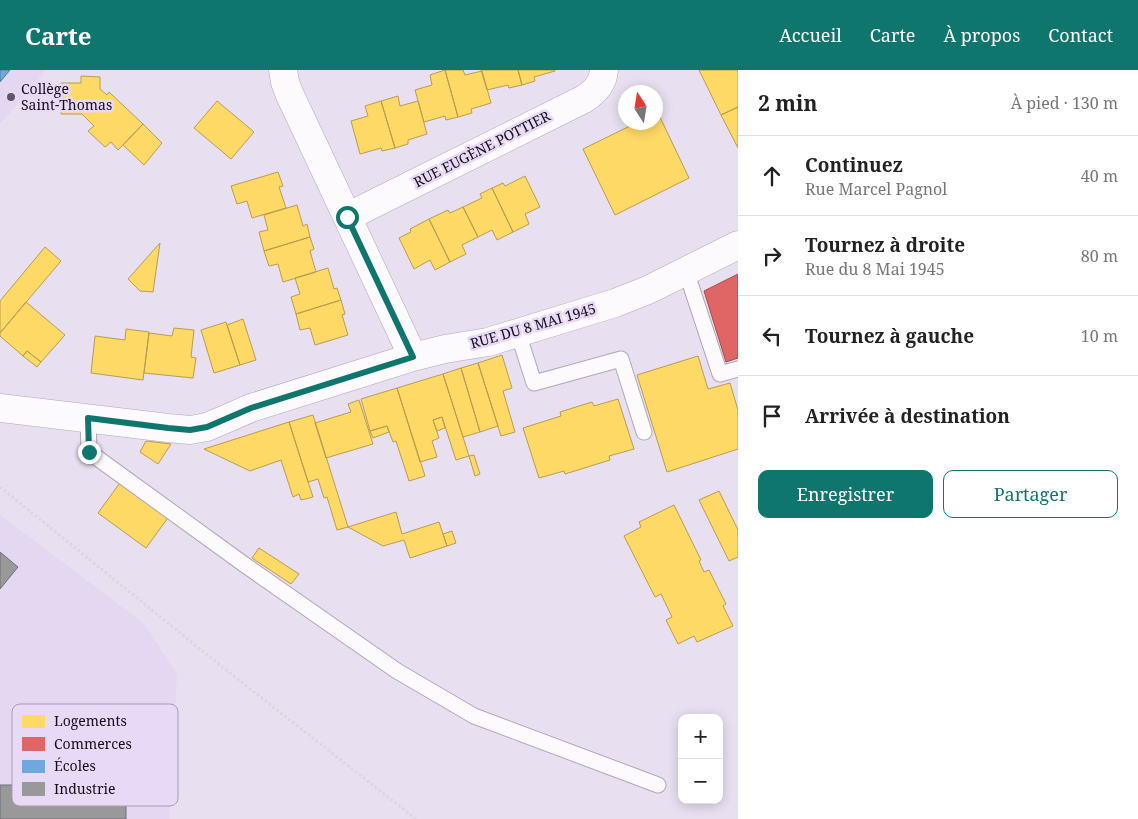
<!DOCTYPE html>
<html lang="fr">
<head>
<meta charset="utf-8">
<style>
  :root { --surface:#fff; --page:#f2f2f2; --text:#222; --muted:#767676; --line:#e0e0e0; --accent:#0f766e }
  body { margin:0; font-family:"Noto Serif",serif; background:var(--page); color:var(--text) }
  .controls { position:absolute; right:15px; bottom:15px; display:grid; overflow:hidden; border-radius:10px; box-shadow:0 2px 12px #0003 }
  .controls button { width:45px; height:45px; display:grid; place-items:center; padding:0; border:0; border-bottom:1px solid var(--line); background:var(--surface); color:var(--text); font:25px sans-serif }
  .compass { position:absolute; left:618px; top:15px; width:45px; height:45px; border-radius:50%; background:var(--surface); box-shadow:0 2px 12px #0003; rotate:348deg }
  .stop { position:absolute; width:15px; height:15px; margin:-11px; border:4px solid #0f766e; border-radius:50%; background:#fff }
  .stop.end { background:#0f766e; border-color:#fff; box-shadow:0 1px 5px #0008 }
  .list { margin:0; padding:0; list-style:none }
  h2 { display:flex; justify-content:space-between; align-items:center; height:65px; margin:0; padding:0 20px; font-size:21px }
  h2 small { font-size:16px; font-weight:400; color:var(--muted) }
  .list li { display:grid; grid-template-columns:32px 1fr auto; gap:15px; align-items:center; box-sizing:border-box; height:80px; padding:0 20px; border-top:1px solid var(--line) }
  .list b { display:block; font-size:19px; white-space:nowrap }
  .list p { margin:0; font-size:16px; white-space:nowrap; color:var(--muted) }
  .list em { font-size:16px; font-style:normal; color:var(--muted) }
  .actions { display:flex; gap:10px; padding:15px 20px }
  .actions a { flex:1; padding:11px 0; border:1px solid var(--accent); border-radius:10px; text-align:center; font-size:18px; color:var(--accent) }
  .actions .main { background:var(--accent); color:#fff }
  .icon { flex:none; width:28px; height:28px; fill:none; stroke:currentColor; stroke-width:2; stroke-linecap:round; stroke-linejoin:round }
  .map { position:relative; flex:none; width:738px; height:749px; overflow:hidden }
  header { display:flex; align-items:center; gap:30px; box-sizing:border-box; height:70px; padding:0 25px; background:var(--accent); color:#fff }
  header strong { font-size:24px }
  nav { display:flex; gap:28px; margin-inline-start:auto; font-size:18px }
  main { display:flex }
  aside { flex:1; background:var(--surface) }
  .map>svg:first-child { display:block }
</style>
</head>
<body>
<header>
<strong>Carte</strong>
<nav><a>Accueil</a><a>Carte</a><a>À propos</a><a>Contact</a></nav>
</header>
<main>
<div class="map">
<svg width="738" height="749" viewBox="0 0 738 749">
  <rect width="100%" height="100%" fill="#e8dff0"/>
  <!-- built -->
  <path fill="#e4d7f2" d="M0,0H46L0,54Z
    M0,445L144,554L177,604L169,749H0Z"/>
  <!-- homes -->
  <path fill="#ffd966" stroke="#b89c4f" d="M445,0L458,47L446,50L445,46L424,52L415,20L432,15L430,5Z
    M445,0H463L465,5L482,1L491,33L471,39L472,43L458,47Z
    M481,0H518L522,15L509,18L508,15L487,20Z
    M518,0H555V1L534,7L535,11L522,15Z
    M699,0H738V37L721,45Z
    M81,6L100,7V19L107,25L109,22L143,54L118,80L111,72L105,77L88,61L94,56L82,44H61V32H59V25H61V13H81Z
    M398,26L400,36L418,31L427,64L408,70V74L395,78L381,31Z
    M217,31L254,62L231,89L194,58Z
    M381,31L395,78L382,81L381,78L360,84L351,51L368,46L365,36Z
    M738,37V78L721,45Z
    M658,43L689,108L615,145L583,79L638,52H656V44Z
    M143,54L162,73L144,95L123,75Z
    M278,102L283,116L279,117L286,138L252,148L247,131L237,134L231,116Z
    M525,106L540,137L525,144L529,154L513,162L492,118L503,113L505,116Z
    M492,118L513,162L497,170L492,160L478,167L463,137L482,128L480,124Z
    M297,135L303,156L307,154L310,167L264,181L259,162L268,160L264,145Z
    M463,137L478,167L462,175L466,184L450,192L429,149L448,140L450,143Z
    M429,149L450,192L435,200L430,190L414,199L399,168L411,162L410,159Z
    M310,167L314,179L310,181L316,202L283,212L278,194L269,196L264,181Z
    M160,173L153,222L140,221L128,209Z
    M45,177L61,191L0,263V231Z
    M328,198L334,219L337,218L341,230L296,244L291,227L300,224L295,208Z
    M341,230L345,244L342,245L348,265L315,275L310,258L300,260L296,244Z
    M26,232L65,265L41,292L27,281L23,286L0,266V263Z
    M243,249L256,290L240,295L227,255Z
    M226,252L240,295L214,303L201,260Z
    M174,258L194,260L191,287L196,288L193,308L144,303L149,263L172,266Z
    M126,259L149,262L143,310L91,303L95,266L125,270Z
    M27,281L41,292L37,297L23,286Z
    M502,285L512,318L503,321L515,362L501,366L478,293Z
    M698,286L708,319L730,313L738,340V379L667,402L637,305Z
    M478,293L498,356L480,362L461,298Z
    M461,298L480,362L463,367L443,304Z
    M443,304L469,386L456,390L442,347L433,350L439,368L432,371L437,387L420,392L397,318Z
    M397,318L425,406L409,411L396,371L393,372L387,356L370,361L361,329Z
    M618,329L634,379L609,386L610,390L565,404L564,401L539,408L523,358L561,346L560,342L592,332L594,336Z
    M359,330L373,374L326,388L315,353L351,342L348,334Z
    M313,345L348,457L337,460L327,427L324,428L318,409L308,412L289,352Z
    M442,347L445,358L437,361L433,350Z
    M289,352L313,427L301,430L299,424L293,427L281,390L250,401L204,379Z
    M387,356L389,362L373,368L370,361Z
    M146,371L171,374L158,394L140,382Z
    M474,385L480,404L475,406L469,386Z
    M122,410L170,445L146,478L98,443Z
    M719,421L738,460V487L729,491L699,430Z
    M674,435L701,490L699,491L704,502L709,500L726,534L723,536L733,556L697,572L694,566L678,574L666,550L672,547L661,524L655,527L624,466L641,457L639,452Z
    M396,442L402,464L439,452L447,476L410,488L404,470L383,476L348,457Z
    M452,461L456,473L447,476L443,464Z
    M259,478L299,504L291,514L252,488Z"/>
  <!-- shops -->
  <path fill="#e06666" stroke="#a24c4f" d="M738,204V288L726,292L704,221Z"/>
  <!-- schools -->
  <path fill="#6fa8dc" stroke="#537aa1" d="M0,0H10L0,12Z"/>
  <!-- industry -->
  <path fill="#999" stroke="#716f72" d="M0,482L18,497L0,519Z
    M0,715H126V749H0Z"/>
  <g fill="none" stroke-linecap="round" stroke-linejoin="round">
    <!-- service casing -->
    <g stroke="#afa8b5" stroke-width="17">
      <path id="service" d="M686,201L720,304L738,299
        M518,263L534,313L621,289L644,362
        M88,348L89,382L245,495L397,601L474,646L658,715"/>
    </g>
    <!-- minor casing -->
    <g stroke="#afa8b5" stroke-width="29">
      <path id="minor" d="M283,0L285,12L289,23L413,287
        M347,147L584,29C595,22 603,14 604,0
        M0,338L168,358L190,360L207,357L251,338L413,287L445,279L488,272L615,233L648,220L738,175"/>
    </g>
    <!-- path -->
    <path stroke="#dbd8dd" stroke-width="3" stroke-dasharray="2.5 2.5" stroke-linecap="butt" d="M0,417L226,600L416,749"/>
    <!-- service -->
    <use href="#service" stroke="#fcfafd" stroke-width="15"/>
    <!-- minor -->
    <use href="#minor" stroke="#fcfafd" stroke-width="28"/>
  </g>
  <g fill="none" stroke-linecap="round" stroke-linejoin="round">
    <!-- route -->
    <path stroke="#0f766e" stroke-width="6" d="M89,382L88,348L168,358L190,360L207,357L251,338L413,287L347,147"/>
  </g>
  <!-- markers -->
  <circle fill="#5e5764" stroke="#e8d9f6" stroke-width="2" cx="11" cy="27" r="5"/>
  <g text-anchor="middle" stroke-width="5" stroke-linejoin="round" paint-order="stroke">
    <!-- poi labels -->
    <g font-size="14" fill="#130e18" stroke="#e8d9f6" text-anchor="start">
      <text x="21" y="24">Collège<tspan x="21" dy="16">Saint-Thomas</tspan></text>
    </g>
    <!-- street labels -->
    <g font-size="14" fill="#130e18" stroke="#e8d9f6">
      <text transform="translate(482 79) rotate(-27)" y="5">RUE EUGÈNE POTTIER</text>
      <text transform="translate(533 256) rotate(-16)" y="5">RUE DU 8 MAI 1945</text>
    </g>
  </g>
  <!-- legend -->
  <rect x="12" y="634" width="166" height="102" rx="8" fill="#e8d9f6" stroke="#a89cb3" stroke-width="1"/>
  <rect x="22" y="645" width="23" height="13" fill="#ffd966"/>
  <rect x="22" y="667" width="23" height="14" fill="#e06666"/>
  <rect x="22" y="690" width="23" height="13" fill="#6fa8dc"/>
  <rect x="22" y="712" width="23" height="14" fill="#999"/>
  <g font-size="14" fill="#130e18">
    <text x="54" y="656">Logements</text>
    <text x="54" y="679">Commerces</text>
    <text x="54" y="701">Écoles</text>
    <text x="54" y="724">Industrie</text>
  </g>
</svg>
<div class="controls">
<button>+</button>
<button>−</button>
</div>
<svg class="compass" viewBox="-18 -18 36 36"><path d="M0-13l5 13h-10z" fill="#e53935"/><path d="M0 13l5-13h-10z" fill="#767676"/></svg>
<div class="stop" style="left:347px;top:147px"></div>
<div class="stop end" style="left:89px;top:382px"></div>
</div>
<aside>
<h2>2 min<small>À pied · 130 m</small></h2>
<ul class="list">
<li><svg class="icon" aria-label="ahead" viewBox="0 0 24 24"><path d="M12 20V5M6 11l6-6 6 6"/></svg><div><b>Continuez</b><p>Rue Marcel Pagnol</p></div><em>40 m</em></li>
<li><svg class="icon" aria-label="right" viewBox="0 0 24 24"><path d="M7 20v-9h11M14 6l5 5-5 5"/></svg><div><b>Tournez à droite</b><p>Rue du 8 Mai 1945</p></div><em>80 m</em></li>
<li><svg class="icon" aria-label="left" viewBox="0 0 24 24"><path d="M17 20v-9H6M10 6l-5 5 5 5"/></svg><div><b>Tournez à gauche</b></div><em>10 m</em></li>
<li><svg class="icon" aria-label="arrive" viewBox="0 0 24 24"><path d="M6 21V4h12l-3 4 3 4H6"/></svg><div><b>Arrivée à destination</b></div></li>
</ul>
<div class="actions"><a class="main">Enregistrer</a><a>Partager</a></div>
</aside>
</main>
</body>
</html>
